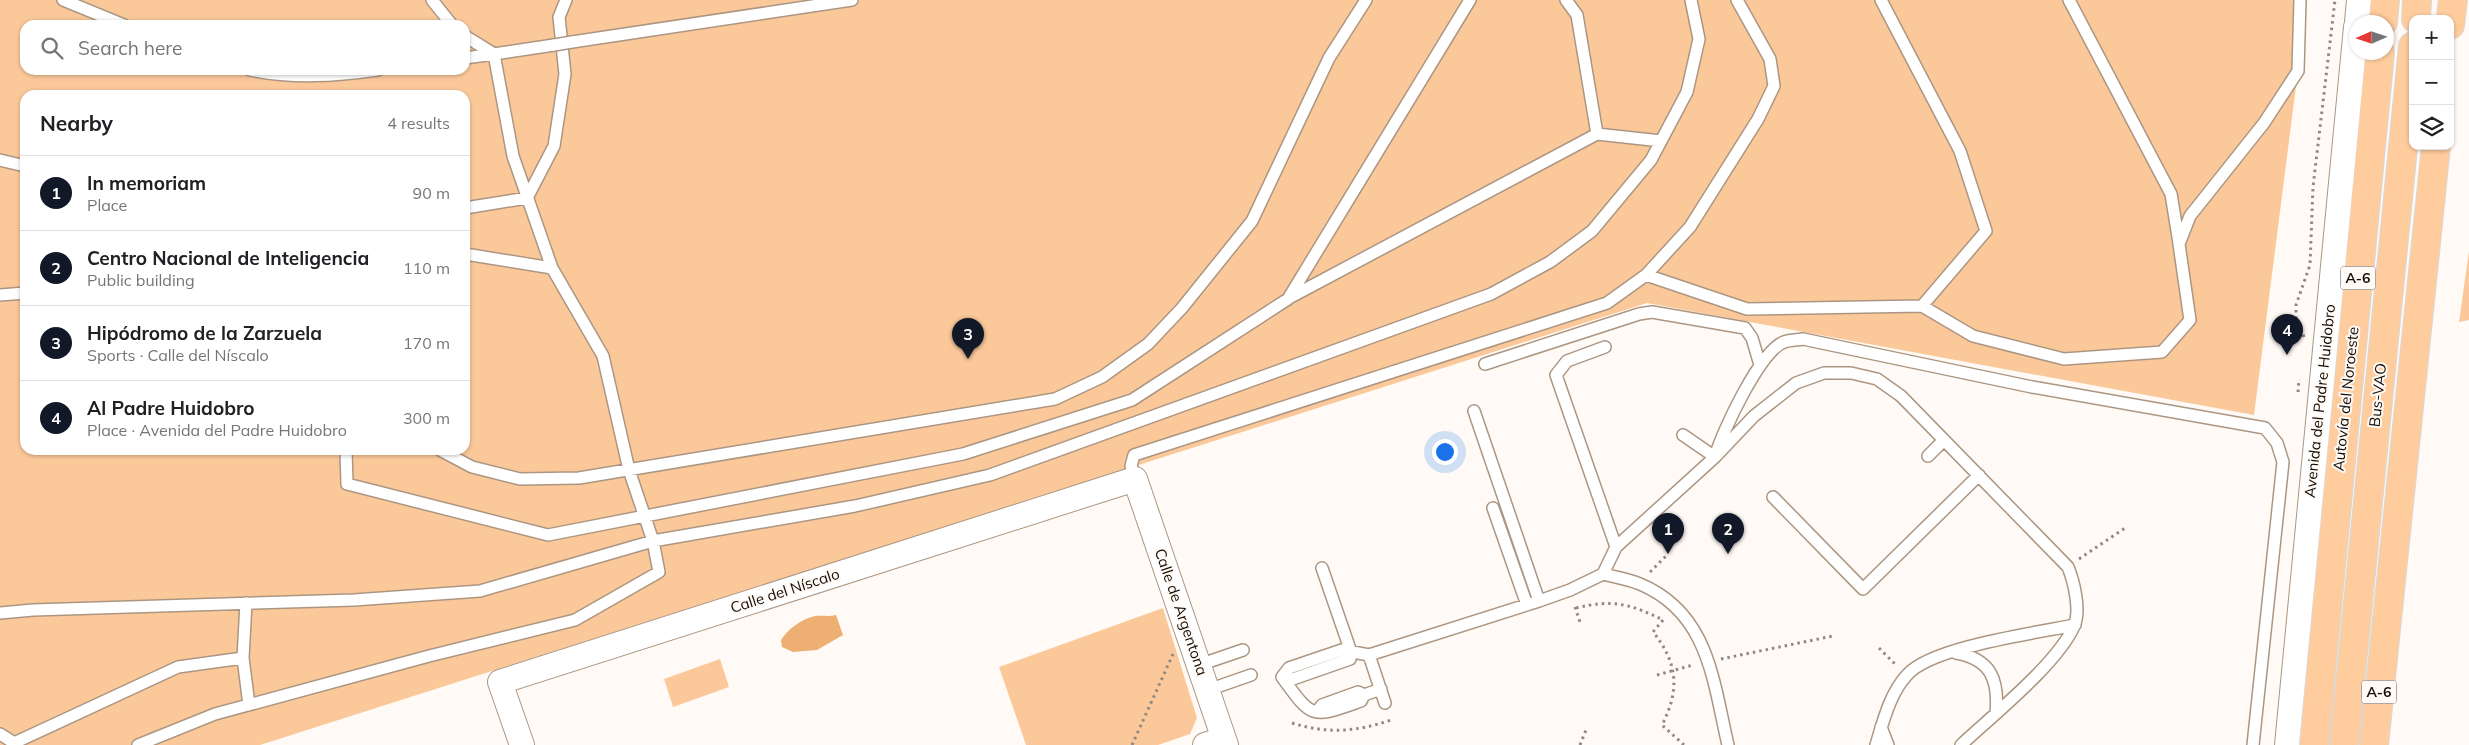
<!DOCTYPE html>
<html lang="en">
<head>
<meta charset="utf-8">
<style>
  :root { --surface:#fff; --page:#f2f2f2; --text:#202124; --muted:#757577; --line:#e0e0e0; --accent:#111827 }
  body { margin:0; font-family:Mulish,sans-serif; background:var(--page); color:var(--text) }
  .controls { position:absolute; right:15px; top:15px; display:grid; overflow:hidden; border-radius:10px; box-shadow:0 1px 4px #0004 }
  .controls button { width:45px; height:45px; display:grid; place-items:center; padding:0; border:0; border-bottom:1px solid var(--line); background:var(--surface); color:var(--text); font:25px sans-serif }
  .compass { position:absolute; left:2349px; top:15px; width:45px; height:45px; border-radius:50%; background:var(--surface); box-shadow:0 1px 4px #0004; rotate:267deg }
  .you { position:absolute; left:1444px; top:451px; width:18px; height:18px; margin:-12px; border:4px solid #fff; border-radius:50%; background:#1a73e8; box-shadow:0 0 0 8px #1a73e833 }
  .badge { display:grid; place-items:center; width:32px; height:32px; border-radius:50%; background:var(--accent); color:#fff; font-size:16px; font-weight:700 }
  .pin { position:absolute; translate:-50% -41px; filter:drop-shadow(0 1px 2px #0008) }
  .pin::after { content:''; position:absolute; top:26px; width:18px; height:15px; background:inherit; clip-path:polygon(0 0,100% 0,50% 100%) }
  .list { margin:0; padding:0; list-style:none }
  h2 { display:flex; justify-content:space-between; align-items:center; height:65px; margin:0; padding:0 20px; font-size:21px }
  h2 small { font-size:16px; font-weight:400; color:var(--muted) }
  .list li { display:grid; grid-template-columns:32px 1fr auto; gap:15px; align-items:center; box-sizing:border-box; height:75px; padding:0 20px; border-top:1px solid var(--line) }
  .list b { display:block; font-size:19px; white-space:nowrap }
  .list p { margin:0; font-size:16px; white-space:nowrap; color:var(--muted) }
  .list em { font-size:16px; font-style:normal; color:var(--muted) }
  .icon { flex:none; width:28px; height:28px; fill:none; stroke:currentColor; stroke-width:2; stroke-linecap:round; stroke-linejoin:round }
  .map { position:relative; flex:none; width:2469px; height:745px; overflow:hidden }
  .search { position:absolute; background:var(--surface); box-shadow:0 1px 4px #0004; left:20px; top:20px; width:450px; height:55px; display:flex; align-items:center; gap:12px; box-sizing:border-box; padding:0 18px; border-radius:15px; color:var(--muted); font-size:19px }
  .panel { position:absolute; background:var(--surface); box-shadow:0 1px 4px #0004; left:20px; top:90px; width:450px; height:365px; border-radius:15px }
  .map>svg:first-child { display:block }
</style>
</head>
<body>
<div class="map">
<svg width="2469" height="745" viewBox="0 0 2469 745">
  <rect width="100%" height="100%" fill="#fffaf5"/>
  <!-- green -->
  <path fill="#fbc89a" fill-rule="evenodd" d="M0,0H2307L2254,415L1647,303L260,745H0ZM25,25H465V70H25ZM25,95H465V450H25Z
    M2469,251V320L2459,322Z
    M1163,608L1197,718L1190,734L1158,745H1026L999,667Z
    M720,659L729,687L673,707L664,679Z"/>
  <!-- water -->
  <path fill="#edaf72" d="M836,615L843,635L817,650L793,652L782,647L781,640C787,630 801,619 815,616C822,615 829,617 836,615Z"/>
  <g fill="none" stroke-linecap="round" stroke-linejoin="round">
    <!-- lane casing -->
    <g stroke="#ac9682" stroke-width="14">
      <path id="lane" d="M63,0L124,25
        M432,0L452,25
        M1566,0L1577,15L1597,134L1661,141
        M1881,0L1960,151L1986,231L1922,306
        M2069,0L2171,194L2179,243
        M465,36L494,54
        M572,42L852,0
        M465,58L494,54
        M250,70C293,79 335,76 378,70
        M0,160L25,166
        M465,208L527,198L554,146L565,74L559,17L566,0
        M465,254L552,268
        M1646,275L1747,309L1922,306L1973,336L2064,359L2162,352L2190,320L2179,244L2190,216L2264,123L2298,71L2300,0
        M0,295L25,293
        M1289,298L1597,134
        M1605,347L1567,361L1556,375L1616,547
        M1485,364L1639,314L1652,312L1745,328L1752,338L1760,365
        M1474,411L1539,601
        M1683,435L1715,457C1722,432 1760,351 1784,342C1790,340 1797,340 1803,339L2032,387L2265,428L2277,443L2283,462L2253,745
        M346,450L347,484L548,535L963,454L1132,400L1288,299L1470,0
        M440,450L472,467L520,479L579,478L1055,399L1102,377L1148,344L1182,308L1252,221L1329,58L1366,0
        M1928,456L1944,440
        M1135,479L1131,466L1134,455L1607,303L1646,275L1690,227L1758,119L1774,86L1770,59L1737,0
        M1773,497L1863,589L1979,475
        M1493,508L1527,605
        M1603,574C1615,577 1628,579 1640,584C1709,613 1713,681 1728,745
        M0,613L33,610L354,600L480,591L653,541L855,506L990,475L1491,294L1550,262L1592,231L1651,160L1687,92L1699,39L1691,0
        M1956,653C1991,659 1999,680 1996,713
        M1369,655L1385,703
        M243,658L249,705
        M1199,665L1243,650
        M1282,677L1289,668L1342,650L1369,655L1539,601L1570,590L1603,574L1616,547L1715,457L1754,416L1796,383L1824,373H1851L1877,379L1901,396L2068,567C2074,582 2081,611 2074,626C2058,663 1992,716 1961,745
        M1282,677L1293,679L1350,659L1351,652L1322,568
        M1282,677C1313,720 1312,718 1361,701L1364,695L1381,689
        M1208,690L1251,675
        M1317,712L1322,705L1358,692L1364,695
        M1881,727L1888,745
        M0,734L14,743L178,667L243,658L246,603
        M138,745L215,714L429,656L575,620L659,572L653,541L629,470L603,356L552,268L513,156L494,54L554,45
        M1876,745C1883,722 1890,693 1907,675C1931,647 2036,633 2075,625"/>
    </g>
    <!-- street casing -->
    <g stroke="#ac9682" stroke-width="26">
      <path id="street" d="M2357,22L2359,0
        M522,745L500,682L1135,479L1226,745
        M1205,745L1224,739
        M2287,745L2356,27"/>
    </g>
    <!-- highway casing -->
    <g stroke="#d9d8d7" stroke-width="30">
      <path id="highway" d="M2416,19L2417,0
        M2383,22L2385,0
        M2450,25L2453,0
        M2314,745L2380,52
        M2344,745L2413,46
        M2374,745L2436,146"/>
    </g>
    <!-- path -->
    <path stroke="#8f8983" stroke-width="3" stroke-dasharray="2.5 4" stroke-linecap="butt" d="M2304,337L2296,317V305L2310,265L2313,187L2335,0
      M2298,392L2299,379
      M2079,559L2125,528
      M1650,572L1667,555
      M1575,607L1580,622
      M1576,608C1612,599 1631,604 1663,620
      M1663,620L1653,632C1678,663 1680,690 1662,725L1684,745
      M1879,648L1897,666
      M1721,659L1833,636
      M1657,675L1693,665
      M1292,723C1327,734 1356,732 1391,720
      M1132,745L1173,654
      M1580,745L1586,730"/>
    <!-- lane -->
    <use href="#lane" stroke="#fff" stroke-width="11"/>
    <!-- street -->
    <use href="#street" stroke="#fff" stroke-width="24"/>
    <!-- highway -->
    <use href="#highway" stroke="#ffcc9d" stroke-width="28"/>
    <!-- lane-bridge casing -->
    <g stroke="#ac9682" stroke-width="14" stroke-linecap="butt">
      <path id="lane-bridge" d="M554,45L572,42"/>
    </g>
    <!-- lane-bridge -->
    <use href="#lane-bridge" stroke="#fff" stroke-width="11"/>
  </g>
  <g text-anchor="middle" stroke-width="4" stroke-linejoin="round" paint-order="stroke">
    <!-- shield labels -->
    <g fill="#fffaf5" stroke="#5a534e" stroke-width="1">
      <rect x="2340.5" y="266.5" width="35" height="23" rx="4"/>
      <rect x="2361.5" y="680.5" width="35" height="23" rx="4"/>
    </g>
    <g font-size="14" font-weight="bold" fill="#140c06">
      <text x="2358" y="283">A-6</text>
      <text x="2379" y="697">A-6</text>
    </g>
    <!-- street labels -->
    <g font-size="15" fill="#140c06" stroke="#fffaf5">
      <text transform="translate(2378 395) rotate(-84)" y="5">Bus-VAO</text>
      <text transform="translate(2346 399) rotate(-84)" y="5">Autovía del Noroeste</text>
      <text transform="translate(2320 401) rotate(-84)" y="5">Avenida del Padre Huidobro</text>
      <text transform="translate(785 591) rotate(-18)" y="5">Calle del Níscalo</text>
      <text transform="translate(1181 612) rotate(71)" y="5">Calle de Argentona</text>
    </g>
  </g>
</svg>
<div class="controls">
<button>+</button>
<button>−</button>
<button><svg class="icon" aria-label="layers" viewBox="0 0 24 24"><path d="M12 4l9 5-9 5-9-5zM3 14l9 5 9-5"/></svg></button>
</div>
<svg class="compass" viewBox="-18 -18 36 36"><path d="M0-13l5 13h-10z" fill="#e53935"/><path d="M0 13l5-13h-10z" fill="#757577"/></svg>
<div class="you"></div>
<div class="pin badge" style="left:1668px;top:554px">1</div>
<div class="pin badge" style="left:1728px;top:554px">2</div>
<div class="pin badge" style="left:968px;top:359px">3</div>
<div class="pin badge" style="left:2287px;top:355px">4</div>
<div class="search"><svg class="icon" aria-label="search" viewBox="0 0 24 24"><circle cx="10" cy="10" r="6"/><path d="M15 15l6 6"/></svg>Search here</div>
<section class="panel">
<h2>Nearby<small>4 results</small></h2>
<ul class="list">
<li><span class="badge">1</span><div><b>In memoriam</b><p>Place</p></div><em>90 m</em></li>
<li><span class="badge">2</span><div><b>Centro Nacional de Inteligencia</b><p>Public building</p></div><em>110 m</em></li>
<li><span class="badge">3</span><div><b>Hipódromo de la Zarzuela</b><p>Sports · Calle del Níscalo</p></div><em>170 m</em></li>
<li><span class="badge">4</span><div><b>Al Padre Huidobro</b><p>Place · Avenida del Padre Huidobro</p></div><em>300 m</em></li>
</ul>
</section>
</div>
</body>
</html>
